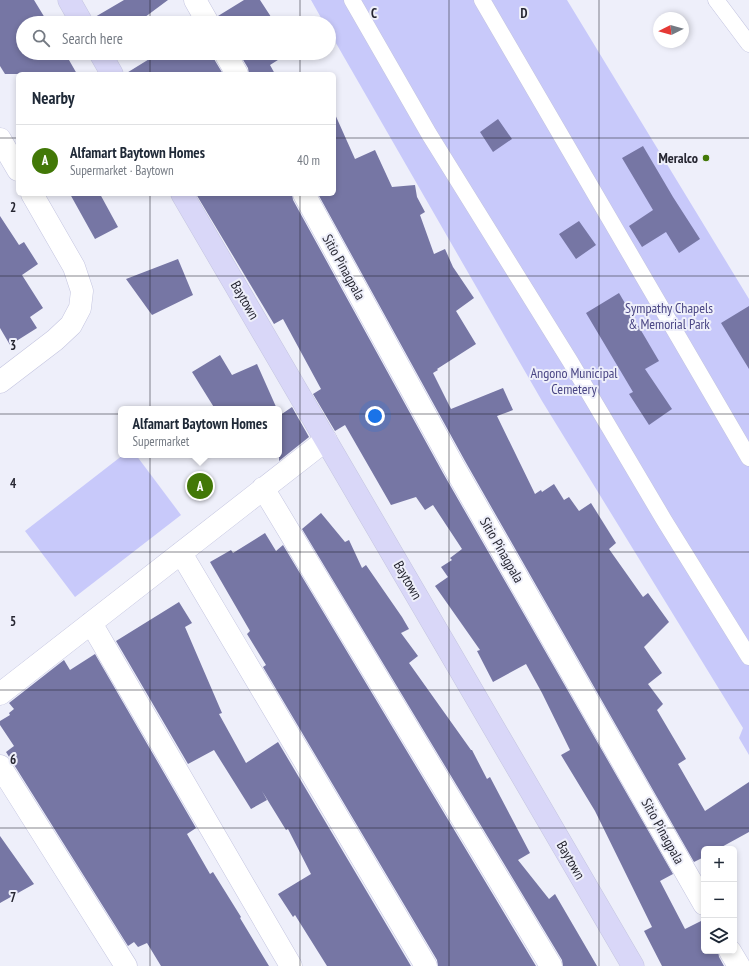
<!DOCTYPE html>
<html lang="en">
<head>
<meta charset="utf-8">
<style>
  :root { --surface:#fff; --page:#f2f2f3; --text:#1f2937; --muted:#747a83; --line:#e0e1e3; --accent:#427807 }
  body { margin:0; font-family:"PT Sans Narrow",sans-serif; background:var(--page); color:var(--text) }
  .controls { position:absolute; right:12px; bottom:12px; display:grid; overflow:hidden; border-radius:6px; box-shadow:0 2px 6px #0003 }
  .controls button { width:36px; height:36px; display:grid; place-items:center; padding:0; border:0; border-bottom:1px solid var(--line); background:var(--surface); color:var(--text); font:20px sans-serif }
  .compass { position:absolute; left:653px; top:12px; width:36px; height:36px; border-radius:50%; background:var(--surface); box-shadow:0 2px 6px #0003; rotate:264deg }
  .you { position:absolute; left:375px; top:416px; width:14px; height:14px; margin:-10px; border:3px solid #fff; border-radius:50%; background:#1a73e8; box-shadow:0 0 0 6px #1a73e833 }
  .badge { display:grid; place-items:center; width:26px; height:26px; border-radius:50%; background:var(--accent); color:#fff; font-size:13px; font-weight:700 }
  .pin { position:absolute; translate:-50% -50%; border:2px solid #fff; box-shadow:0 1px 4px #0006 }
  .popup { position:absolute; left:118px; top:406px; width:164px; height:52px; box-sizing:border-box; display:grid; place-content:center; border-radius:6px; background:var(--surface); filter:drop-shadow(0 1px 3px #0005); font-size:13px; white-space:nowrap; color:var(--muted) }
  .popup b { font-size:15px; color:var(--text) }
  .popup::after { content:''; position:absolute; left:50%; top:100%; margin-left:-8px; border:8px solid transparent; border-top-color:var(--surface) }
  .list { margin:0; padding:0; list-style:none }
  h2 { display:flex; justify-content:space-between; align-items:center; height:52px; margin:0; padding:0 16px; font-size:17px }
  h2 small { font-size:13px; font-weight:400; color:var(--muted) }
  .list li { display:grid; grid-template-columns:26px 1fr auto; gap:12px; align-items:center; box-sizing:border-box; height:72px; padding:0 16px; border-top:1px solid var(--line) }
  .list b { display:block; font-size:15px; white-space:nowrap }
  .list p { margin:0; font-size:13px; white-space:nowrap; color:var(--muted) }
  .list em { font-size:13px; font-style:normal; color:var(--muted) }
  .icon { flex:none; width:22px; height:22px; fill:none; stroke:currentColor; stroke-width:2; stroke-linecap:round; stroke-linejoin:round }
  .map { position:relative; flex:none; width:749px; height:966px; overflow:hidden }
  .search { position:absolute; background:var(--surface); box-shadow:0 2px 6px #0003; left:16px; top:16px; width:320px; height:44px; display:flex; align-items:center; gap:10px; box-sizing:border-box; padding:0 14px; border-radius:22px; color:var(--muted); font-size:15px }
  .panel { position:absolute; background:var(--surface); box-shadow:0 2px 6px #0003; left:16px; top:72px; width:320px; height:124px; border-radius:6px }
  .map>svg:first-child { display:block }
</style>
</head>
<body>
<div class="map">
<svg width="749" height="966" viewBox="0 0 749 966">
  <rect width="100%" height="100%" fill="#eeeffa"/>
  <!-- green -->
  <path fill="#c8c9fa" d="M311,0H567L749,299V755L739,738L743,728L542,401L329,31V23H324Z
    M123,455H136L181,515L75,597L25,531Z"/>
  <!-- building -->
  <path fill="#7676a4" d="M0,0H34L48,23H23V53H65L77,74H5L0,66Z
    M124,0H168L137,23H98L95,17Z
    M244,0H260L275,23H220L218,16Z
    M159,53H213L214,59L223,74H125Z
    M239,53H289L270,65L275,74H249L248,68Z
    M334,112L355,159L375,150L392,187L415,185L417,197L425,212L420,215L434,254L445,249L453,267L474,298L456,311L476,344L437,369L438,370L433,373L451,409L503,388L513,410L497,416L535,494L541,490L542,492L554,484L564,500L569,497L579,511L591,503L616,543L609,549L643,597L648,593L669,622L644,647L662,673L648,684L663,704L657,710L686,759L678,764L705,811L749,782V832L718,849H704V857L694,862L465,461L318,194H334Z
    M498,119L512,139L493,152L480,132Z
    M643,146L673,197L700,239L679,253L666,232L642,247L629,226L653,210L622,158Z
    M70,194H100L118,227L95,239Z
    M196,194H292L293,200L443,473L673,874L660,881L685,929L703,920L704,951H718L719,957L724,966H662L644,931L652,927L595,811L561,755L570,750L542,693L526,664L493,682L477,651L480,650L435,586L448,577L441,567L452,560L450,558L462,549L433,505L425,510L416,497L391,505L345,425L335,431L313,394L321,389L283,319L274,324Z
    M0,216L19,245L24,242L38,264L22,275L43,308L30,317L37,328L10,345L0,328Z
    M579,221L596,245L576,259L559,234Z
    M178,259L193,295L152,315L126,279Z
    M619,293L659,361L645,369L672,409L649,425L629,394L633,392L586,313Z
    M749,306V369L721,323Z
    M220,355L232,375L257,364L277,409H215L192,372Z
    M292,407L309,437L279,461V416Z
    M321,513L345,542L349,540L362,568L366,565L402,617L409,629L401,633L418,656L409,663L471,750H472L487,779L490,777L530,853L518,860L549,899L555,894L597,966H563L562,960L302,529Z
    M265,533L276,551L283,545L536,966H438L437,960L263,667L266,665L247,634L250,631L210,562L231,550L233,553Z
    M179,602L192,623L185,627L222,713L219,714L246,763L278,742L411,966H327L295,915L293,917L278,894L311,874L288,829L286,830L262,791L267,800L251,809L214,750L188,764L116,641Z
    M95,654L196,828L187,834L210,874L213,872L241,917L240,918L269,966H161L147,943L138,947L134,942L128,946L6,752L14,746L0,725V721L10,715L9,713L14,709L9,703L64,660L70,670Z
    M0,836L34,884L0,903Z"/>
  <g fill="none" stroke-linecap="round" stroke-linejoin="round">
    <!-- service casing -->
    <g stroke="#c4c5e0" stroke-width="17">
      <path id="service" d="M352,0L429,134L570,361L664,520L749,657
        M482,0L749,458
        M716,0L749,44"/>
    </g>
    <!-- minor casing -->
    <g stroke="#c4c5e0" stroke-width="23">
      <path id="minor" d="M195,0L208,23
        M225,53L237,74
        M0,139L18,170
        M304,194L454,467L704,904
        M0,382L55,340L71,325L80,308L82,291L74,267L32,194
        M263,488L551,966
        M181,553L426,966
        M91,623L291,966
        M0,694L326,440
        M0,766L126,966
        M730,951L739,966"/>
    </g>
    <!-- secondary casing -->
    <g stroke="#c4c5e0" stroke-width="23">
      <path id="secondary" d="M69,0L82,23
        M100,53L112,74
        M182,194L633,966"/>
    </g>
    <!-- service -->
    <use href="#service" stroke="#fff" stroke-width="16"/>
    <!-- minor -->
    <use href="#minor" stroke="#fff" stroke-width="22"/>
    <!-- secondary -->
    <use href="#secondary" stroke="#d9d7f8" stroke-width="22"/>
  </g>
  <!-- grid -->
  <path fill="none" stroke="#262631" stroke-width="1" stroke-opacity="0.55" d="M150,0V23M300,0V23M449,0V966M599,0V966M150,53V74M300,53V74M0,138H18M334,138H749M150,194V966M300,194V966M0,276H749M0,414H749M0,552H749M0,690H749M0,828H749"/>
  <!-- markers -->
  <circle fill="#427807" stroke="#eeeffa" stroke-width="1.5" cx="706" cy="158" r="4"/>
  <g text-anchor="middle" stroke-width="4" stroke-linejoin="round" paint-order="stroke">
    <!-- poi labels -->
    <g font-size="14" font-weight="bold" fill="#262631" stroke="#eeeffa" text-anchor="end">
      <text x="698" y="163">Meralco</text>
    </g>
    <!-- street labels -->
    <g font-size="14" fill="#262631" stroke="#eeeffa">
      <text transform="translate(344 267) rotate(61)" y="5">Sitio Pinagpala</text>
      <text transform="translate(245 300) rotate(60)" y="5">Baytown</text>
      <text transform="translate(502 550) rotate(60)" y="5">Sitio Pinagpala</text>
      <text transform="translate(408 580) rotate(60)" y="5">Baytown</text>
      <text transform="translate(663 831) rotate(61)" y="5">Sitio Pinagpala</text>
      <text transform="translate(571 860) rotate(60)" y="5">Baytown</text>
    </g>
    <!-- park labels -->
    <g font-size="14" fill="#4a4684" stroke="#eeeffa">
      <text x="669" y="313">Sympathy Chapels<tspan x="669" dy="16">&amp; Memorial Park</tspan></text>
      <text x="574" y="378">Angono Municipal<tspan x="574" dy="16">Cemetery</tspan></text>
    </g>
  </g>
  <g font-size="13" text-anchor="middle" font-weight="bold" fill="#262631" stroke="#eeeffa" stroke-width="4" stroke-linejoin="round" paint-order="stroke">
    <text x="374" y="18">C</text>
    <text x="524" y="18">D</text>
    <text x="13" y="212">2</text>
    <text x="13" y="350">3</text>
    <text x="13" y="488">4</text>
    <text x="13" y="626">5</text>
    <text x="13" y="764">6</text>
    <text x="13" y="902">7</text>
  </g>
</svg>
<div class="controls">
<button>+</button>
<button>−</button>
<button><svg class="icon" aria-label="layers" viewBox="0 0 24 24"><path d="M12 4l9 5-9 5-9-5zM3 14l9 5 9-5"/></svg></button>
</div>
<svg class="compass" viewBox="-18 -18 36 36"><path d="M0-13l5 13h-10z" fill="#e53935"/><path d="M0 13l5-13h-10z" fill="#747a83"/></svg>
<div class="you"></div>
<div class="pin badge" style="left:200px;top:486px">A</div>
<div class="popup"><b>Alfamart Baytown Homes</b>Supermarket</div>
<div class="search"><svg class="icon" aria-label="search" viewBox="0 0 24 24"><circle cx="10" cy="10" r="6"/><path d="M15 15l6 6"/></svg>Search here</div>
<section class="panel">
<h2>Nearby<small></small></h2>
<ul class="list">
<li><span class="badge">A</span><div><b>Alfamart Baytown Homes</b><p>Supermarket · Baytown</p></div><em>40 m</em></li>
</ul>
</section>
</div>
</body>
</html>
